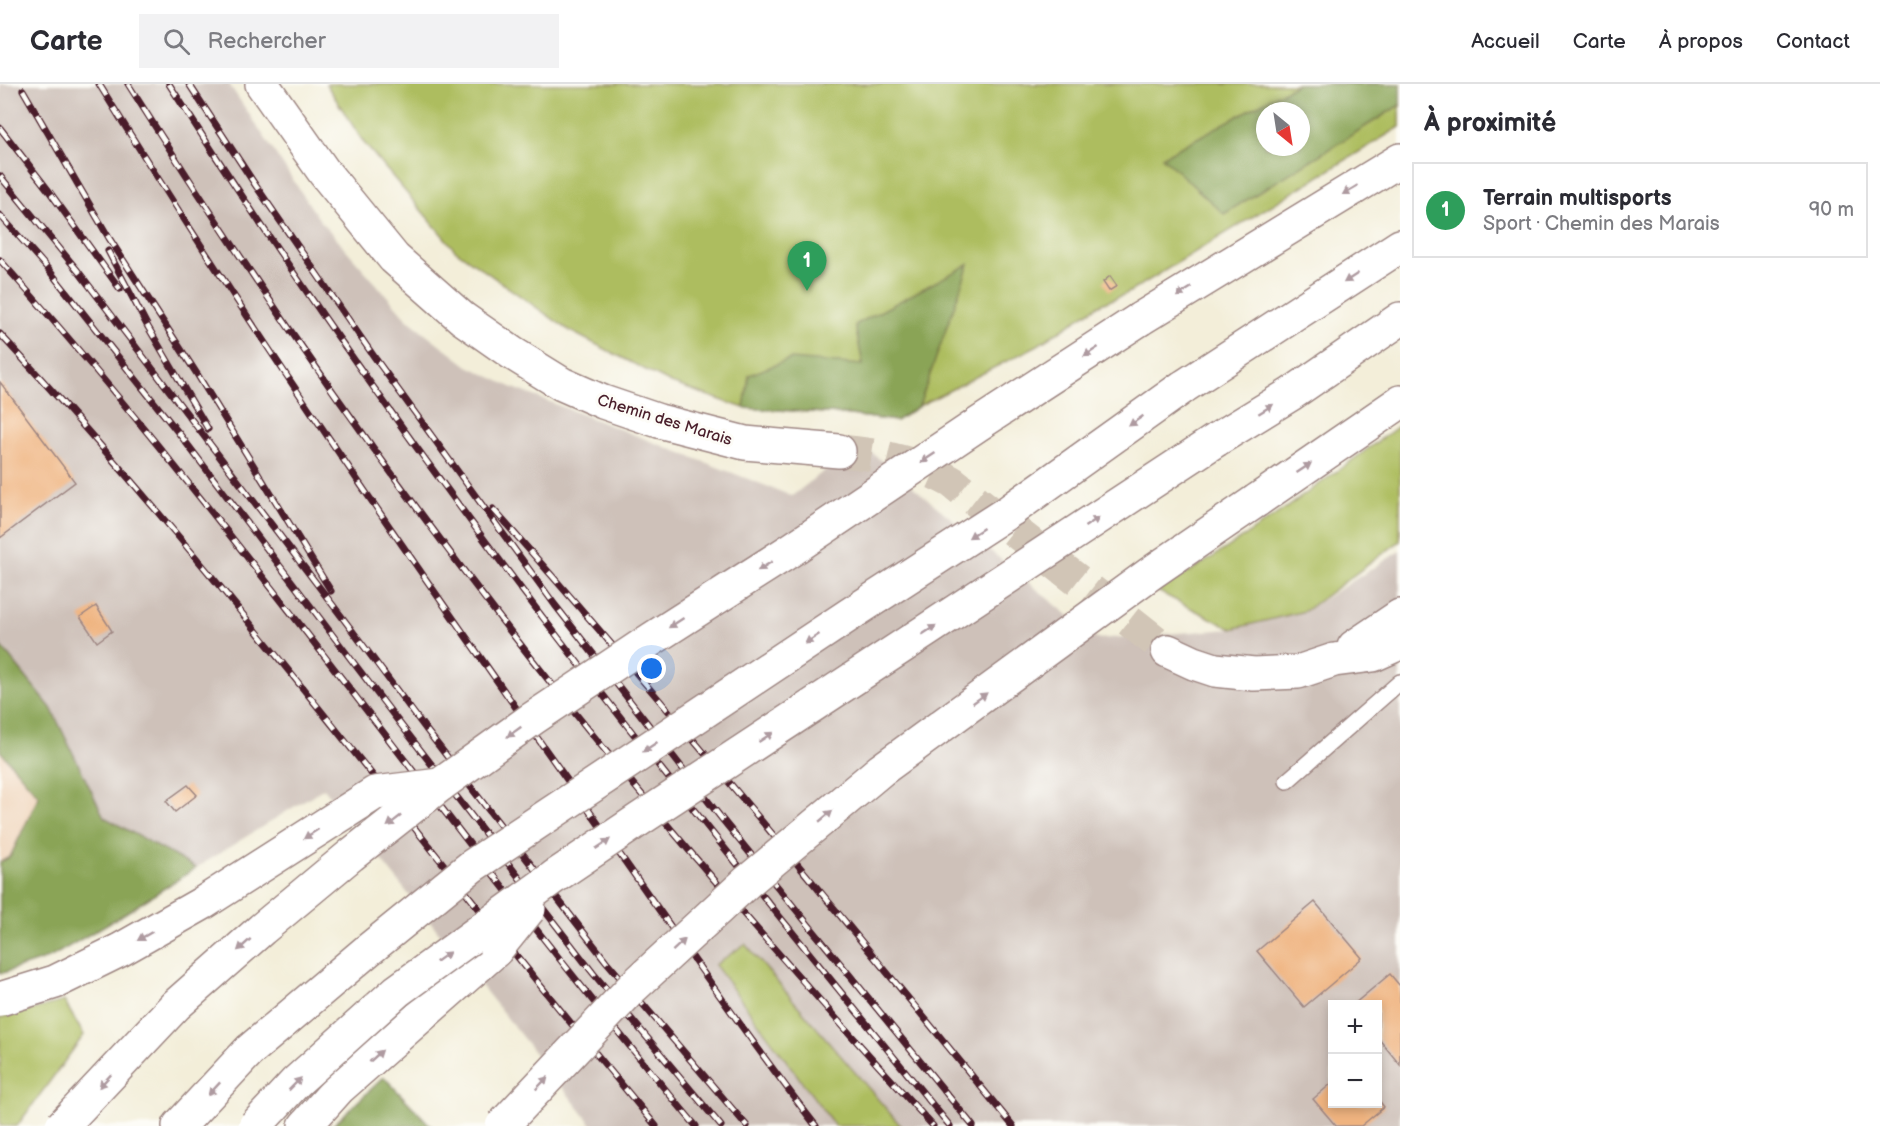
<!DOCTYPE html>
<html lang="fr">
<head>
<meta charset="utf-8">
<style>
  :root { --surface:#fff; --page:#f2f2f3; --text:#2b2b33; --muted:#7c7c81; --line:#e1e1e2; --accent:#7c3aed }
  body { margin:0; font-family:"Balsamiq Sans",sans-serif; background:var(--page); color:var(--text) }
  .controls { position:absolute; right:18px; bottom:18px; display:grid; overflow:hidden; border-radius:0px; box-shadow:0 3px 9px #0003 }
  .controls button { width:54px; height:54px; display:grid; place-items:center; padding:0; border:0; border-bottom:2px solid var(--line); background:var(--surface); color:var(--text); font:30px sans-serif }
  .compass { position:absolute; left:1256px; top:18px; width:54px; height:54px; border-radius:50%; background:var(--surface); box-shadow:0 3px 9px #0003; rotate:150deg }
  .you { position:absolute; left:652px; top:585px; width:21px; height:21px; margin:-15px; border:4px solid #fff; border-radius:50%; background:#1a73e8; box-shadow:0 0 0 9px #1a73e833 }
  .badge { display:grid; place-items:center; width:39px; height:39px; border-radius:50%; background:var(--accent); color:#fff; font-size:20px; font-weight:700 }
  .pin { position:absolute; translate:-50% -50px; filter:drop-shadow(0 2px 3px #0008) }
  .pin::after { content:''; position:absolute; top:32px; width:21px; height:18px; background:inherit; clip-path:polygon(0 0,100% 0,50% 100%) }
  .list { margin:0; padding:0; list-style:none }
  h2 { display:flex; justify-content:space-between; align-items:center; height:78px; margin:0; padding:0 24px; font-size:26px }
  h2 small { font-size:20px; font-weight:400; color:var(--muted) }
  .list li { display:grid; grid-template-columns:39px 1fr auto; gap:18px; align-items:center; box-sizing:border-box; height:96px; margin:0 12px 12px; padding:0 12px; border:2px solid var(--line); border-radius:0px }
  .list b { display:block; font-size:22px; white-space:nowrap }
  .list p { margin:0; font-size:20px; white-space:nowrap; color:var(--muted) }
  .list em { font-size:20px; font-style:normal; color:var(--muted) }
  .icon { flex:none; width:33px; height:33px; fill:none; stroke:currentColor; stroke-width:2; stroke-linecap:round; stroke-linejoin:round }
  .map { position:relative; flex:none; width:1400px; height:1042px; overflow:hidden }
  header { display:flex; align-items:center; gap:36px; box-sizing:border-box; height:84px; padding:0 30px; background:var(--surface); border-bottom:2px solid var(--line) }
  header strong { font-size:28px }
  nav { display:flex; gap:33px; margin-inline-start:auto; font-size:21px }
  .search { width:420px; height:54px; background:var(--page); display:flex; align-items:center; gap:15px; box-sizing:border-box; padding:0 21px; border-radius:0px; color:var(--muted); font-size:22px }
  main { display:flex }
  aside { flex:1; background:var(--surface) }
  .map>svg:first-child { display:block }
</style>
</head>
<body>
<header>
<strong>Carte</strong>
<div class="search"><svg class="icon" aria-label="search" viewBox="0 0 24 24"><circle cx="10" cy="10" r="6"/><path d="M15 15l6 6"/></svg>Rechercher</div>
<nav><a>Accueil</a><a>Carte</a><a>À propos</a><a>Contact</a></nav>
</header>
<main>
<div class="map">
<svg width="1400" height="1042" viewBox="0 0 1400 1042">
  <rect width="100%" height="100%" fill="#fdfcf7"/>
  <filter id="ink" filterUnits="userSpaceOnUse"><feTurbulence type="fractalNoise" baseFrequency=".0167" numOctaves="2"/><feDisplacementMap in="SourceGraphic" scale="12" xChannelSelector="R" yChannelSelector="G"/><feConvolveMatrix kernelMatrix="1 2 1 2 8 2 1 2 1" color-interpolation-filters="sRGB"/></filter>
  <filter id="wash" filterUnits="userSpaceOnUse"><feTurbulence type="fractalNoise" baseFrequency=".008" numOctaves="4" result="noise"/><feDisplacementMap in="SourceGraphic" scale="24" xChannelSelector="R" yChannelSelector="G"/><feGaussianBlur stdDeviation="1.35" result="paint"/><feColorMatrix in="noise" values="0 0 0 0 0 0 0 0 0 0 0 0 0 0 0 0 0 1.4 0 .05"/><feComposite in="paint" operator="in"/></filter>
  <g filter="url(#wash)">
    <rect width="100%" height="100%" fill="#f3eed9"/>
    <!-- built -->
    <path fill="#f0d5bc" d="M0,636L57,708L10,773L0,778Z"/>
    <!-- industrial -->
    <path fill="#cec1b9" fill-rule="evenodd" d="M0,0H229L319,135L408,236L468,282L511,303L792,412L860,359L1097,555L1232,545L1305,527L1400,467V1042H593L324,704L196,784L57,708L0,636ZM1332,920H1378V1020H1332Z"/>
    <!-- green -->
    <path fill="#adbd5f" stroke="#7c6e45" stroke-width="1.5" fill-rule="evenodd" d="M326,0H1400L1314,74L1400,21V43L1128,209L1099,221L1038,261L919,322L896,337L843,330L744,324L671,299L570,247L455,166L364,59ZM1265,27H1301V63H1265Z
      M1400,341V457L1305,527L1232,545L1157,507C1242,458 1321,399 1400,341Z
      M745,860L901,1042H835L715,881Z
      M64,917L84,951L17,1042H0V934Z"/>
    <!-- forest -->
    <path fill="#8aa456" stroke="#6a6240" stroke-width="1.5" fill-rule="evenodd" d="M1297,0H1400V21L1224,130L1162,73ZM1265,27H1301V63H1265Z
      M969,180L919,322L896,337L843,330L744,324L749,291L790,275L863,281L855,241Z
      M0,561L51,624L104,733L196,784L124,830L51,873L0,890V778L10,773L39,712L0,667Z
      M384,993L431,1042H332Z"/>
    <g id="blocks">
      <!-- building -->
      <path fill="#efb37f" d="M1110,192L1117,202L1109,207L1103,198Z
        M0,298L75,398L0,454Z
        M96,522L112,547L97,558L80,533Z
        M188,701L197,711L175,728L166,717Z
        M1315,818L1362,874L1304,923L1257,867Z
        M1390,890L1400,902V981L1378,954V920H1354Z
        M1332,999V1020H1378V1015L1384,1023L1361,1042H1336L1313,1015Z"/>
    </g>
  </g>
  <g filter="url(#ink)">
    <use href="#blocks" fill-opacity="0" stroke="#9e8682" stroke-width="1.5"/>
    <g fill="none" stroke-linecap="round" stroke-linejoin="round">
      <!-- secondary-tunnel -->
      <path stroke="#d1c5b6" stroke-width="33" stroke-dasharray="33 16" stroke-linecap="butt" d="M839,367C879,370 917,378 952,398L1168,567"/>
      <!-- lane casing -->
      <g stroke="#9e8682" stroke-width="18">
        <path id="lane" d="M1287,697L1400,598"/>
      </g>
      <!-- secondary casing -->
      <g stroke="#9e8682" stroke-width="36">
        <path id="secondary" d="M262,0L324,88L394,174L462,234L512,269L562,300L603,318L659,337L745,359L839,367
          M1354,563L1400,532
          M1168,567L1194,579L1215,586L1254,590L1298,588L1334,576L1373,571L1400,559"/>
      </g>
      <!-- highway casing -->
      <g stroke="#9e8682" stroke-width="36">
        <path id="highway" d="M1140,235L1400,76
          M1183,303L1400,162
          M1216,356L1291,310L1400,235
          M1256,417L1400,318
          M179,1042L249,967
          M305,1042L339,1004L496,866"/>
      </g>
      <!-- lane -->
      <use href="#lane" stroke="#fff" stroke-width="15"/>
      <!-- secondary -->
      <use href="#secondary" stroke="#fff" stroke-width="33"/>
      <!-- highway -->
      <use href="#highway" stroke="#fff" stroke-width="33"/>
      <!-- rail casing -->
      <g stroke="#4a1f2b" stroke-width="7">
        <path id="rail" d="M99,0C248,242 410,475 575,707C655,819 732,933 816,1042
          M128,0C245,185 369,365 503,538C638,713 784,878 933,1042
          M169,0C285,182 410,359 541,531C674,704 812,873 950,1042
          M189,0L256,102L375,274L555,521L722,735L973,1042
          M23,6L109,154L197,290L331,507
          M0,44L49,107L120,205
          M0,92L78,187L342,533L428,648L606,877L747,1042
          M0,131L48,185L181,352L398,637L593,889L721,1042
          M108,167L148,243L208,345
          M0,176C247,452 457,759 696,1042
          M0,250C188,452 355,671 528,886C570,939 613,990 656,1042
          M493,425C672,626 843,834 1013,1042"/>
      </g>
      <!-- rail -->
      <use href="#rail" stroke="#fdfcf7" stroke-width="4.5" stroke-dasharray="14" stroke-linecap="butt"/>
      <!-- primary-bridge casing -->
      <g stroke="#9e8682" stroke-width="36" stroke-linecap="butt">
        <path id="primary-bridge" d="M0,915L55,898L120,866L203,819L375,709L440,701"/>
      </g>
      <!-- highway-bridge casing -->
      <g stroke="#9e8682" stroke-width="36" stroke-linecap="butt">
        <path id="highway-bridge" d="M496,866L529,825
          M249,967L367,867L472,782L849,531L1011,426L1183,303
          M62,1042L176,921L262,845L351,771L440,701L532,635L652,555L794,464L977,341L1140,235
          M255,1042L296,998L397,907L554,793L640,735L1216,356
          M502,1042L633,903L747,798L881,686L1151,489L1256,417"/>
      </g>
      <!-- primary-bridge -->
      <use href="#primary-bridge" stroke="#fff" stroke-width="33"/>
      <!-- highway-bridge -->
      <use href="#highway-bridge" stroke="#fff" stroke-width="33"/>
    </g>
    <!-- one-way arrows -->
    <defs><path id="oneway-solid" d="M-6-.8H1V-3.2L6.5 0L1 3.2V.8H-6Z" transform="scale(1.5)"/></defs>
    <g fill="#ae9aa0">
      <use href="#oneway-solid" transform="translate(1350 106) rotate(149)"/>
      <use href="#oneway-solid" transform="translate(1351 194) rotate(147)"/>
      <use href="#oneway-solid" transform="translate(1184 208) rotate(148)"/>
      <use href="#oneway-solid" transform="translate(1091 268) rotate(147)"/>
      <use href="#oneway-solid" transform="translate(1266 325) rotate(-32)"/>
      <use href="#oneway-solid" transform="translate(1136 337) rotate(145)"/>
      <use href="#oneway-solid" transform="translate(928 374) rotate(146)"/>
      <use href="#oneway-solid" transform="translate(1304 384) rotate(-34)"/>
      <use href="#oneway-solid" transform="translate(1092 438) rotate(-33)"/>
      <use href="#oneway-solid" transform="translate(976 449) rotate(147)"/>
      <use href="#oneway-solid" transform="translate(765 482) rotate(148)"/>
      <use href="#oneway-solid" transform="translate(676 539) rotate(147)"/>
      <use href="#oneway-solid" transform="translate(929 546) rotate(-33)"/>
      <use href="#oneway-solid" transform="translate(812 555) rotate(146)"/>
      <use href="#oneway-solid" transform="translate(980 614) rotate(-36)"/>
      <use href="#oneway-solid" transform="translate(514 648) rotate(144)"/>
      <use href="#oneway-solid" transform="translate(766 653) rotate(-33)"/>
      <use href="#oneway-solid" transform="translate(650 663) rotate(146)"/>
      <use href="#oneway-solid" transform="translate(826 732) rotate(-40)"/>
      <use href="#oneway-solid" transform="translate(394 737) rotate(142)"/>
      <use href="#oneway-solid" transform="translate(311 750) rotate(147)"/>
      <use href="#oneway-solid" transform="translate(603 760) rotate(-34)"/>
      <use href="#oneway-solid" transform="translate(145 852) rotate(150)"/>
      <use href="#oneway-solid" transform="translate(244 861) rotate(138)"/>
      <use href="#oneway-solid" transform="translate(679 861) rotate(-43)"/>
      <use href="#oneway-solid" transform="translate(443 873) rotate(-36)"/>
      <use href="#oneway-solid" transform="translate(376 972) rotate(-42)"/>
      <use href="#oneway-solid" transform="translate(105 997) rotate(133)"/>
      <use href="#oneway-solid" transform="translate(542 999) rotate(-46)"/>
      <use href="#oneway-solid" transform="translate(295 1000) rotate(-45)"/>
      <use href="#oneway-solid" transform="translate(214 1005) rotate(133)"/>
    </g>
  </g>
  <g text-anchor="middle" stroke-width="6" stroke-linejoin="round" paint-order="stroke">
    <!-- street labels -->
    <g font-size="16" fill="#4a1f2b" stroke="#fdfcf7">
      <text transform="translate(665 335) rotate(17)" y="6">Chemin des Marais</text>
    </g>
  </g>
</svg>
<div class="controls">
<button>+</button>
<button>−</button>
</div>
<svg class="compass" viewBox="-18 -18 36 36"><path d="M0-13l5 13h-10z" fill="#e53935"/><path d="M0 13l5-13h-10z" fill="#7c7c81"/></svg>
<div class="you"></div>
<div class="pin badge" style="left:807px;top:207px;background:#2e9e5b">1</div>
</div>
<aside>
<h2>À proximité<small></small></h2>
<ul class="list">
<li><span class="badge" style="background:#2e9e5b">1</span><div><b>Terrain multisports</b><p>Sport · Chemin des Marais</p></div><em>90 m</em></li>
</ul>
</aside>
</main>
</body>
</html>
